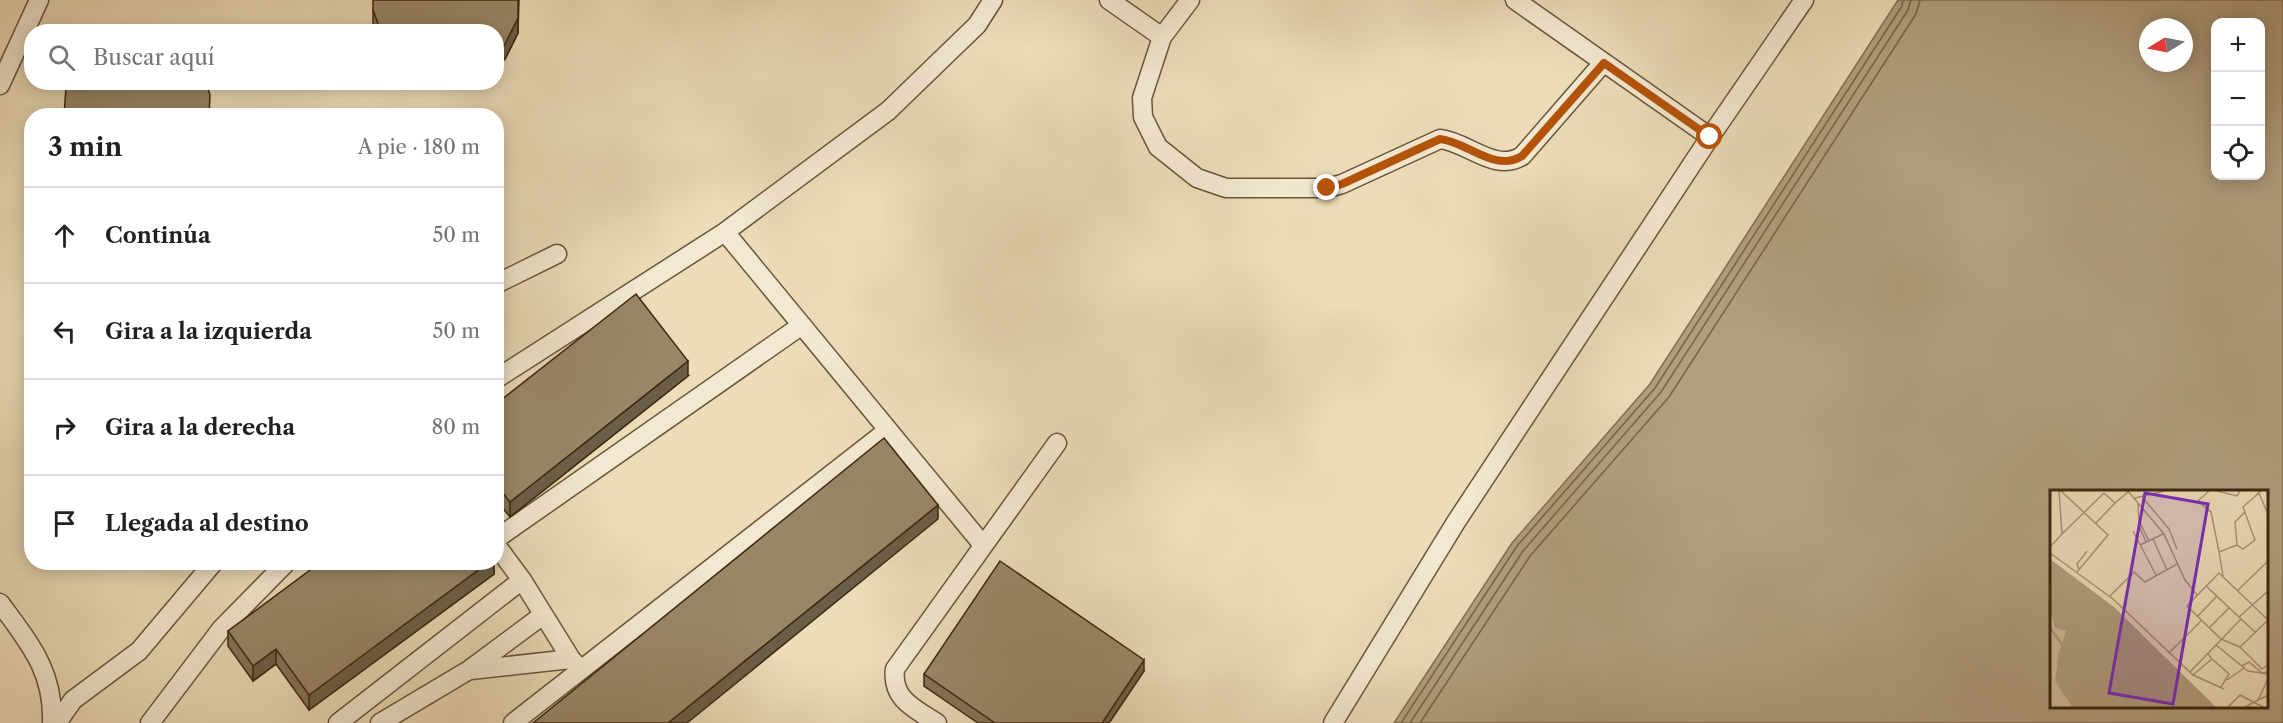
<!DOCTYPE html>
<html lang="es">
<head>
<meta charset="utf-8">
<style>
  :root { --surface:#fff; --page:#f6f6f6; --text:#202124; --muted:#757577; --line:#e0e0e0 }
  body { margin:0; font-family:"Libre Caslon Text",serif; background:var(--page); color:var(--text) }
  .controls { position:absolute; right:18px; top:18px; display:grid; overflow:hidden; border-radius:12px; box-shadow:0 3px 15px #0003 }
  .controls button { width:54px; height:54px; display:grid; place-items:center; padding:0; border:0; border-bottom:2px solid var(--line); background:var(--surface); color:var(--text); font:30px sans-serif }
  .compass { position:absolute; left:2139px; top:18px; width:54px; height:54px; border-radius:50%; background:var(--surface); box-shadow:0 3px 15px #0003; rotate:260deg }
  .stop { position:absolute; width:18px; height:18px; margin:-14px; border:4px solid #b45309; border-radius:50%; background:#fff }
  .stop.end { background:#b45309; border-color:#fff; box-shadow:0 2px 6px #0008 }
  .list { margin:0; padding:0; list-style:none }
  h2 { display:flex; justify-content:space-between; align-items:center; height:78px; margin:0; padding:0 24px; font-size:26px }
  h2 small { font-size:20px; font-weight:400; color:var(--muted) }
  .list li { display:grid; grid-template-columns:39px 1fr auto; gap:18px; align-items:center; box-sizing:border-box; height:96px; padding:0 24px; border-top:2px solid var(--line) }
  .list b { display:block; font-size:22px; white-space:nowrap }
  .list em { font-size:20px; font-style:normal; color:var(--muted) }
  .icon { flex:none; width:33px; height:33px; fill:none; stroke:currentColor; stroke-width:2; stroke-linecap:round; stroke-linejoin:round }
  .map { position:relative; flex:none; width:2283px; height:723px; overflow:hidden }
  .search { position:absolute; background:var(--surface); box-shadow:0 3px 15px #0003; left:24px; top:24px; width:480px; height:66px; display:flex; align-items:center; gap:15px; box-sizing:border-box; padding:0 21px; border-radius:24px; color:var(--muted); font-size:22px }
  .panel { position:absolute; background:var(--surface); box-shadow:0 3px 15px #0003; left:24px; top:108px; width:480px; height:462px; border-radius:24px }
  .map>svg:first-child { display:block }
</style>
</head>
<body>
<div class="map">
<svg width="2283" height="723" viewBox="0 0 2283 723">
  <rect width="100%" height="100%" fill="#ecdcb8"/>
  <filter id="stains"><feTurbulence type="fractalNoise" baseFrequency=".00333" numOctaves="4"/><feColorMatrix values="0 0 0 0 .2 0 0 0 0 .09 0 0 0 0 .02 0 0 0 .5 -.17"/></filter>
  <radialGradient id="worn" r=".72"><stop offset=".6" stop-color="#630" stop-opacity="0"/><stop offset="1" stop-color="#630" stop-opacity=".3"/></radialGradient>
  <!-- water -->
  <path fill="#b19f7f" stroke="#836f52" stroke-width="1.5" fill-rule="evenodd" d="M1898,0H2283V723H1394L1512,543L1650,384ZM2216,22H2260V176H2216ZM2148,27H2184V63H2148ZM2052,492H2266V706H2052Z"/>
  <g fill="none" stroke-linecap="round" stroke-linejoin="round">
    <!-- shore -->
    <path stroke="#786447" stroke-width="1.5" d="M1401,723L1517,546L1655,388L1902,6L1903,0
      M1410,723L1523,551L1661,392L1908,10L1911,0
      M1420,723L1530,556L1669,397L1916,14L1920,0"/>
    <!-- minor casing -->
    <g stroke="#6a5539" stroke-width="21">
      <path id="minor" d="M1109,0L1162,37
        M1190,0L1162,37L1142,98L1143,117L1158,147L1197,178L1226,188H1327L1342,184L1440,139C1468,142 1495,173 1522,156L1603,63
        M1515,0L1710,137
        M0,85L39,0
        M725,232L983,545
        M496,284L557,254
        M496,379L725,232L888,111L977,25L993,0
        M496,539L802,325
        M496,545L522,580L571,659L581,670
        M0,603C29,643 54,671 52,723
        M471,670L571,659
        M57,723L73,700L139,651L214,562
        M150,723L222,628L287,562
        M338,723L522,580
        M380,723L469,670L543,615
        M513,723L888,430
        M937,723C915,709 891,699 895,669L1057,443
        M1333,723L1456,522L1710,137L1804,0"/>
    </g>
    <!-- minor -->
    <use href="#minor" stroke="#f3e8d1" stroke-width="18"/>
  </g>
  <!-- wall -->
  <path fill="#847359" stroke="#3f280f" stroke-width="1.5" d="M519,0L518,33L505,59L496,32H375L373,24V10Z
    M420,82H471L456,88L428,86Z
    M688,376L510,517L496,500V404Z
    M494,562V574L309,710L276,664L253,681L228,646V631Z
    M1144,671L1109,723H978L924,686V674Z"/>
  <!-- shaded-wall -->
  <path fill="#6b5e48" stroke="#3f280f" stroke-width="1.5" d="M518,0V33L505,59L496,66V52Z
    M456,82H471L456,88Z
    M688,361V376L510,517V502Z
    M938,505V519L687,723H668Z
    M489,562H494V574L309,710V695Z
    M276,649V664L253,681V666Z
    M1144,660V671L1109,723H1102Z"/>
  <!-- building -->
  <path fill="#998667" stroke="#3f280f" stroke-width="1.5" d="M373,0H518V18L505,44L496,52V32H381L373,10Z
    M68,82H206L210,95L209,116H64L66,87Z
    M636,294L688,361L510,502L496,485V404Z
    M884,438L938,505L668,723H533Z
    M1000,561L1144,660L1102,723H995L924,674Z
    M321,562H489L309,695L276,649L253,666L228,631Z"/>
  <g fill="none" stroke-linecap="round" stroke-linejoin="round">
    <!-- route -->
    <path stroke="#b45309" stroke-width="8" d="M1327,188L1342,184L1440,139C1468,142 1495,173 1522,156L1604,63L1710,137"/>
  </g>
  <!-- overview -->
  <g transform="translate(2050 490)">
    <rect width="218" height="218" fill="#ecdcb8"/>
    <path d="M0,122L16,141L8,164L5,191L22,217H0Z" fill="#cfbd9b"/>
    <path d="M0,69L64,117L166,217H22L5,191L8,164L16,141L5,138L0,122Z" fill="#b19f7f"/>
    <path fill="none" stroke="#b19f7f" stroke-width="3" d="M0,138L14,157"/>
    <path fill="none" stroke="#a79474" stroke-width="1.5" d="M11,1L58,45L27,82M78,1L114,44L135,90L147,105M159,1L148,11L161,22L169,62M167,1L187,6L190,1M208,1L218,24M85,8L114,1M93,8L119,39L127,59M88,14L89,36L96,52M46,33L65,13M90,33L99,51M83,41L106,85M12,44L54,3L65,13L78,2M103,49L117,80M90,55L113,44M187,55L185,32L195,22M0,57L12,44L9,1M0,63L63,109L143,185L174,199M29,79L27,74L37,61M169,83L218,130L190,157L171,149L137,116ZM173,86L169,62L187,55L193,59L205,50L193,17L211,1M156,96L205,142M187,101L218,71M60,106L84,82L95,92L127,74M147,127L167,106M189,127L218,101M159,138L179,118M166,155L198,181L218,184M190,157L212,179L218,175M120,162L151,131M162,169L179,184L171,197M192,176L199,172L212,183L218,182M140,182L191,129M143,185L162,169L157,163M177,190L194,178M208,210L218,189M178,217L190,205L213,217M195,217L218,205"/>
    <path fill="#7b2cbf" fill-opacity="0.15" stroke="#7b2cbf" stroke-width="3" d="M95,3L158,14L123,214L59,203Z"/>
    <rect width="218" height="218" fill="none" stroke="#3f280f" stroke-width="3"/>
  </g>
  <rect width="100%" height="100%" filter="url(#stains)"/>
  <rect width="100%" height="100%" fill="url(#worn)"/>
</svg>
<div class="controls">
<button>+</button>
<button>−</button>
<button><svg class="icon" aria-label="locate" viewBox="0 0 24 24"><circle cx="12" cy="12" r="6"/><path d="M12 2v4M12 18v4M2 12h4M18 12h4"/></svg></button>
</div>
<svg class="compass" viewBox="-18 -18 36 36"><path d="M0-13l5 13h-10z" fill="#e53935"/><path d="M0 13l5-13h-10z" fill="#757577"/></svg>
<div class="stop" style="left:1710px;top:137px"></div>
<div class="stop end" style="left:1327px;top:188px"></div>
<div class="search"><svg class="icon" aria-label="search" viewBox="0 0 24 24"><circle cx="10" cy="10" r="6"/><path d="M15 15l6 6"/></svg>Buscar aquí</div>
<section class="panel">
<h2>3 min<small>A pie · 180 m</small></h2>
<ul class="list">
<li><svg class="icon" aria-label="ahead" viewBox="0 0 24 24"><path d="M12 20V5M6 11l6-6 6 6"/></svg><div><b>Continúa</b></div><em>50 m</em></li>
<li><svg class="icon" aria-label="left" viewBox="0 0 24 24"><path d="M17 20v-9H6M10 6l-5 5 5 5"/></svg><div><b>Gira a la izquierda</b></div><em>50 m</em></li>
<li><svg class="icon" aria-label="right" viewBox="0 0 24 24"><path d="M7 20v-9h11M14 6l5 5-5 5"/></svg><div><b>Gira a la derecha</b></div><em>80 m</em></li>
<li><svg class="icon" aria-label="arrive" viewBox="0 0 24 24"><path d="M6 21V4h12l-3 4 3 4H6"/></svg><div><b>Llegada al destino</b></div></li>
</ul>
</section>
</div>
</body>
</html>
